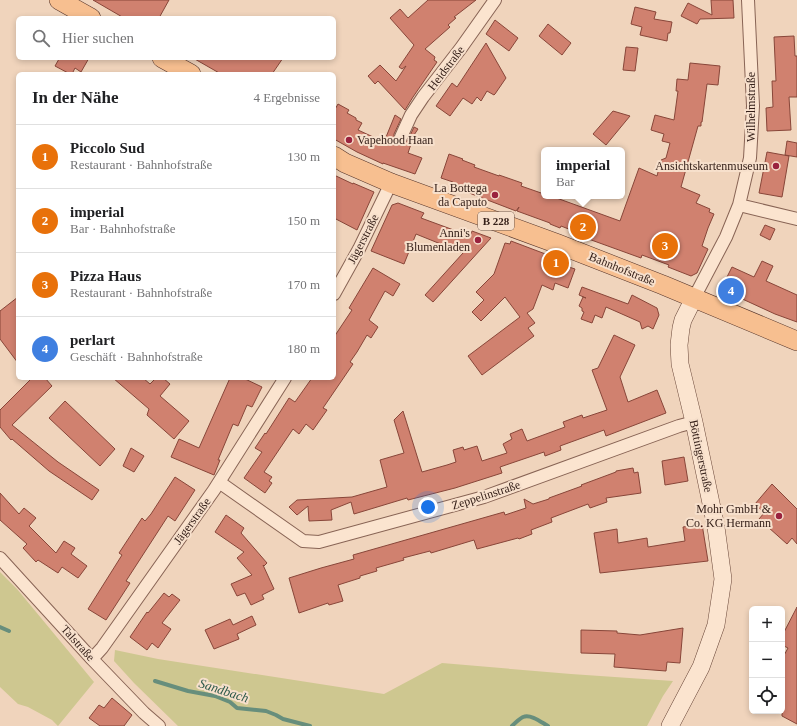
<!DOCTYPE html>
<html lang="de">
<head>
<meta charset="utf-8">
<style>
  :root { --surface:#fff; --page:#f2f2f2; --text:#202124; --muted:#757577; --line:#e0e0e0; --accent:#ea580c }
  body { margin:0; font-family:Georgia,serif; background:var(--page); color:var(--text) }
  .controls { position:absolute; right:12px; bottom:12px; display:grid; overflow:hidden; border-radius:6px; box-shadow:0 2px 6px #0003 }
  .controls button { width:36px; height:36px; display:grid; place-items:center; padding:0; border:0; border-bottom:1px solid var(--line); background:var(--surface); color:var(--text); font:20px sans-serif }
  .you { position:absolute; left:428px; top:507px; width:14px; height:14px; margin:-10px; border:3px solid #fff; border-radius:50%; background:#1a73e8; box-shadow:0 0 0 6px #1a73e833 }
  .badge { display:grid; place-items:center; width:26px; height:26px; border-radius:50%; background:var(--accent); color:#fff; font-size:13px; font-weight:700 }
  .pin { position:absolute; translate:-50% -50%; border:2px solid #fff; box-shadow:0 1px 4px #0006 }
  .popup { position:absolute; left:541px; top:147px; width:84px; height:52px; box-sizing:border-box; display:grid; place-content:center; border-radius:6px; background:var(--surface); filter:drop-shadow(0 1px 3px #0005); font-size:13px; white-space:nowrap; color:var(--muted) }
  .popup b { font-size:15px; color:var(--text) }
  .popup::after { content:''; position:absolute; left:50%; top:100%; margin-left:-8px; border:8px solid transparent; border-top-color:var(--surface) }
  .list { margin:0; padding:0; list-style:none }
  h2 { display:flex; justify-content:space-between; align-items:center; height:52px; margin:0; padding:0 16px; font-size:17px }
  h2 small { font-size:13px; font-weight:400; color:var(--muted) }
  .list li { display:grid; grid-template-columns:26px 1fr auto; gap:12px; align-items:center; box-sizing:border-box; height:64px; padding:0 16px; border-top:1px solid var(--line) }
  .list b { display:block; font-size:15px; white-space:nowrap }
  .list p { margin:0; font-size:13px; white-space:nowrap; color:var(--muted) }
  .list em { font-size:13px; font-style:normal; color:var(--muted) }
  .icon { flex:none; width:22px; height:22px; fill:none; stroke:currentColor; stroke-width:2; stroke-linecap:round; stroke-linejoin:round }
  .map { position:relative; flex:none; width:797px; height:726px; overflow:hidden }
  .search { position:absolute; background:var(--surface); box-shadow:0 2px 6px #0003; left:16px; top:16px; width:320px; height:44px; display:flex; align-items:center; gap:10px; box-sizing:border-box; padding:0 14px; border-radius:6px; color:var(--muted); font-size:15px }
  .panel { position:absolute; background:var(--surface); box-shadow:0 2px 6px #0003; left:16px; top:72px; width:320px; height:308px; border-radius:6px }
  .map>svg:first-child { display:block }
</style>
</head>
<body>
<div class="map">
<svg width="797" height="726" viewBox="0 0 797 726">
  <rect width="100%" height="100%" fill="#f0d4bc"/>
  <!-- green -->
  <path fill="#cec790" d="M0,572L17,589L94,682L58,726L52,720L28,707L18,704L0,687Z
    M115,650L158,659L384,694L442,663L571,674L673,681L663,696L647,726H178L134,683L114,661Z"/>
  <g fill="none" stroke-linecap="round" stroke-linejoin="round">
    <!-- stream -->
    <path stroke="#678e7c" stroke-width="4" d="M0,627L9,631
      M155,681L188,691L215,696L230,702L237,708L266,711L276,715L283,719L310,726
      M512,726C515,723 519,719 523,717C531,714 541,722 548,726"/>
  </g>
  <!-- building -->
  <path fill="#d0816f" stroke="#884639" d="M93,0H169L159,18H124Z
    M428,0H476L454,17L456,18L448,25L450,27L425,49L435,57L434,60L437,62L413,97L405,110L378,81L375,84L368,76L380,65L396,81L406,66L402,69L399,67L414,45L390,18L400,9L408,18Z
    M711,0H733L734,18L700,19L697,24L681,16L688,3L712,15Z
    M635,7L656,12L654,19L672,22L670,33H668L667,41L640,35L642,27L631,24Z
    M495,20L518,38L509,51L486,34Z
    M548,24L571,43L562,55L539,36Z
    M794,36L795,56H797V97H789L791,130L767,131L766,108L773,107L772,81H776L774,37Z
    M486,43L506,78L495,94L494,95L487,91L481,101L477,97L472,104L463,98L450,116L436,106L452,83L457,87Z
    M626,47L638,48L635,71L623,70Z
    M57,58H89L81,72L75,68L72,74H70L55,66L59,59Z
    M193,58H283L272,74H221Z
    M690,63L720,66L718,85L707,84L702,122H701V126H698L681,187L700,195L696,203L710,209L709,212L714,214L708,228L702,246L708,249L697,273L691,276L668,267L669,265L642,255L641,258L583,237L584,235L561,226L560,228L550,224V223L517,211L519,207L516,211L451,186L453,182L441,178L449,154L463,159L462,160L475,165L474,167L499,176V175L522,183L521,186L544,194V196H551L620,221L639,168L657,176L661,160L666,158L670,143L662,141L664,134L651,130L655,115L674,120L678,91H676L677,79L688,80Z
    M338,104L349,110L347,113L356,118V120L362,123L358,130L384,142L395,115L401,119L394,134V137L395,141L398,144H401L405,143L408,140L414,127L418,129L414,135L408,153L422,158L415,174L383,163V164L357,152L334,139V111Z
    M613,111L630,116L606,145L593,134Z
    M787,141L797,143V157L785,155Z
    M767,152L789,156L782,197L759,193Z
    M334,175L353,184V183L374,192L357,230L334,218Z
    M398,203L424,213L421,218L470,236L472,231L491,238L433,302L425,295L463,253L416,234L404,264L371,251L392,205Z
    M765,225L775,229L770,240L760,235Z
    M511,241L564,261L563,265L575,269L568,288L555,283L553,290L542,285L533,309L527,313L535,323L528,328L534,336L482,375L468,356L520,317L505,297L481,321L472,312L484,300L476,292L494,274L505,243L510,244Z
    M762,261L773,266L766,281L797,295V322L775,314L725,291L723,285L732,267L754,277Z
    M373,268L400,284L393,296L385,291L369,320L378,327L371,338L367,335L357,352L350,362L353,364L323,408L327,410L313,430L306,424L299,434L293,429L264,472L272,477L269,481L272,483L265,493L244,478L262,452L255,448L265,433L266,434L289,398L295,402L312,378H334V337L352,310L349,308Z
    M582,287L628,304L632,295L657,308L659,315L653,329L648,326L642,329L640,322L606,307L602,318L595,315L592,323L581,319L584,312L582,311V308L579,306L583,297L586,298L579,295Z
    M18,297V363L0,339V311Z
    M614,335L635,345L620,377L628,402L657,390L666,413L606,436L604,430L560,446L561,450L545,456L544,452L500,467L502,473L455,488L408,500L407,498L354,514L351,502L331,510L332,520L309,521L308,506L297,515L289,507L297,500L352,497L387,487L380,460L404,453L394,420L403,411L422,472L447,465L456,462L453,450L463,447L464,450L477,446L482,461L507,453L503,444L512,439L510,434L522,429L527,441L565,427L563,422L582,415L583,418L607,410L592,370L598,368Z
    M32,378H45L52,386L12,425L58,462L99,490L92,500L49,471L12,439L11,440L0,427V410Z
    M113,378H143L150,384L156,378H163L170,384L160,396L189,421L174,439L147,415L149,409Z
    M230,378H243L262,387L252,407L247,405L238,426L233,424L218,460H220L214,475L171,457L179,439L199,448Z
    M65,401L115,449L100,466L49,418Z
    M131,448L144,456L134,472L123,466Z
    M684,457L688,481L665,485L662,461Z
    M633,468L634,473L638,472L641,493L606,498L607,502L590,508L588,504L551,518L552,522L531,530L532,534L519,539L518,538L477,549L474,540L431,553L430,551L403,558L404,560L376,568L377,571L360,576V578L338,585L343,601L329,605L328,603L299,613L289,578L321,568L354,559L353,555L504,512L505,515L526,508L524,499L533,504L549,499V498L582,486L581,485L616,472V471Z
    M175,477L195,490L175,521L168,516L126,581L130,583L106,620L88,609L122,555L119,553L142,518L145,521L151,514Z
    M772,484L797,509V544L792,538L787,544L759,519L764,513L755,504Z
    M0,493L19,514L24,508L36,518L29,526L56,553L64,541L75,548L71,554L87,566L78,578L62,567L58,573L38,560L36,562L23,548L27,544L0,520Z
    M226,515L244,528L241,533L267,563L264,566L263,565L274,589L262,595L264,599L251,605L245,593L237,596L231,584L252,575L237,558L244,552L215,532Z
    M702,524L708,561L600,573L594,533L617,529L618,543L647,538L648,547L685,541L683,527Z
    M164,593L169,597L172,594L180,600L162,623L171,629L158,648L152,643L147,650L130,637L147,612L148,613Z
    M797,607V724L782,716V659L788,648L782,645V636Z
    M252,616L256,625L237,634L239,639L214,649L205,630L230,619L233,625Z
    M683,628L680,663L667,662L666,671L614,667L615,654L581,653V630L617,631V633L640,635Z
    M112,698L132,715L124,726H100L89,718L99,705L104,708Z"/>
  <g fill="none" stroke-linecap="round" stroke-linejoin="round">
    <!-- minor casing -->
    <g stroke="#886455" stroke-width="14">
      <path id="minor" d="M401,137L411,115L423,97L461,48L495,0
        M739,205L797,219
        M334,294L359,249L391,183
        M694,298L726,237L739,205L750,158L753,106L748,0
        M219,482L303,541L319,542L484,497L679,426L694,422
        M0,558L92,659L144,713L159,726
        M92,659L102,648L214,490L285,378"/>
    </g>
    <!-- secondary casing -->
    <g stroke="#694638" stroke-width="18">
      <path id="secondary" d="M670,726L701,667L716,625L723,579L716,527L694,422L680,364L679,345L681,328L683,320L694,298"/>
    </g>
    <!-- primary casing -->
    <g stroke="#55342a" stroke-width="20">
      <path id="primary" d="M59,0L91,18
        M162,58L191,74
        M334,156L345,163L391,183L558,244L663,285L797,341"/>
    </g>
    <!-- minor -->
    <use href="#minor" stroke="#fbe4cf" stroke-width="12"/>
    <!-- secondary -->
    <use href="#secondary" stroke="#fbe4cf" stroke-width="17"/>
    <!-- primary -->
    <use href="#primary" stroke="#f7bf90" stroke-width="19"/>
  </g>
  <!-- markers -->
  <g fill="#9a223e" stroke="#f7e0cc" stroke-width="1.5">
    <circle cx="349" cy="140" r="4"/>
    <circle cx="776" cy="166" r="4"/>
    <circle cx="495" cy="195" r="4"/>
    <circle cx="478" cy="240" r="4"/>
    <circle cx="779" cy="516" r="4"/>
  </g>
  <g text-anchor="middle" stroke-width="4" stroke-linejoin="round" paint-order="stroke">
    <!-- shield labels -->
    <rect fill="#f7e0cc" stroke="#705a4f" stroke-width="1" x="478" y="212" width="36" height="18" rx="3"/>
    <g font-size="11" font-weight="bold" fill="#36211a">
      <text x="496" y="225">B 228</text>
    </g>
    <!-- street labels -->
    <g font-size="12" fill="#36211a" stroke="#f7e0cc">
      <text transform="translate(446 68) rotate(-53)" y="4">Heidstraße</text>
      <text transform="translate(751 107) rotate(-90)" y="4">Wilhelmstraße</text>
      <text transform="translate(363 239) rotate(-63)" y="4">Jägerstraße</text>
      <text transform="translate(622 269) rotate(22)" y="4">Bahnhofstraße</text>
      <text transform="translate(701 456) rotate(78)" y="4">Böttingerstraße</text>
      <text transform="translate(486 495) rotate(-18)" y="4">Zeppelinstraße</text>
      <text transform="translate(192 521) rotate(-54)" y="4">Jägerstraße</text>
      <text transform="translate(78 643) rotate(48)" y="4">Talstraße</text>
    </g>
    <!-- poi labels -->
    <g font-size="12" fill="#36211a" stroke="#f7e0cc" text-anchor="end">
      <text x="357" y="144" text-anchor="start">Vapehood Haan</text>
      <text x="768" y="170">Ansichtskartenmuseum</text>
      <text x="487" y="192">La Bottega<tspan x="487" dy="14">da Caputo</tspan></text>
      <text x="470" y="237">Anni's<tspan x="470" dy="14">Blumenladen</tspan></text>
      <text x="771" y="513">Mohr GmbH &amp;<tspan x="771" dy="14">Co. KG Hermann</tspan></text>
    </g>
    <!-- water labels -->
    <g font-size="13" font-style="italic" fill="#295749" stroke="#f7e0cc">
      <text transform="translate(224 690) rotate(18)" y="5">Sandbach</text>
    </g>
  </g>
</svg>
<div class="controls">
<button>+</button>
<button>−</button>
<button><svg class="icon" aria-label="locate" viewBox="0 0 24 24"><circle cx="12" cy="12" r="6"/><path d="M12 2v4M12 18v4M2 12h4M18 12h4"/></svg></button>
</div>
<div class="you"></div>
<div class="pin badge" style="left:556px;top:263px;background:#e8710a">1</div>
<div class="pin badge" style="left:583px;top:227px;background:#e8710a">2</div>
<div class="popup"><b>imperial</b>Bar</div>
<div class="pin badge" style="left:665px;top:246px;background:#e8710a">3</div>
<div class="pin badge" style="left:731px;top:291px;background:#3f7fe0">4</div>
<div class="search"><svg class="icon" aria-label="search" viewBox="0 0 24 24"><circle cx="10" cy="10" r="6"/><path d="M15 15l6 6"/></svg>Hier suchen</div>
<section class="panel">
<h2>In der Nähe<small>4 Ergebnisse</small></h2>
<ul class="list">
<li><span class="badge" style="background:#e8710a">1</span><div><b>Piccolo Sud</b><p>Restaurant · Bahnhofstraße</p></div><em>130 m</em></li>
<li><span class="badge" style="background:#e8710a">2</span><div><b>imperial</b><p>Bar · Bahnhofstraße</p></div><em>150 m</em></li>
<li><span class="badge" style="background:#e8710a">3</span><div><b>Pizza Haus</b><p>Restaurant · Bahnhofstraße</p></div><em>170 m</em></li>
<li><span class="badge" style="background:#3f7fe0">4</span><div><b>perlart</b><p>Geschäft · Bahnhofstraße</p></div><em>180 m</em></li>
</ul>
</section>
</div>
</body>
</html>
